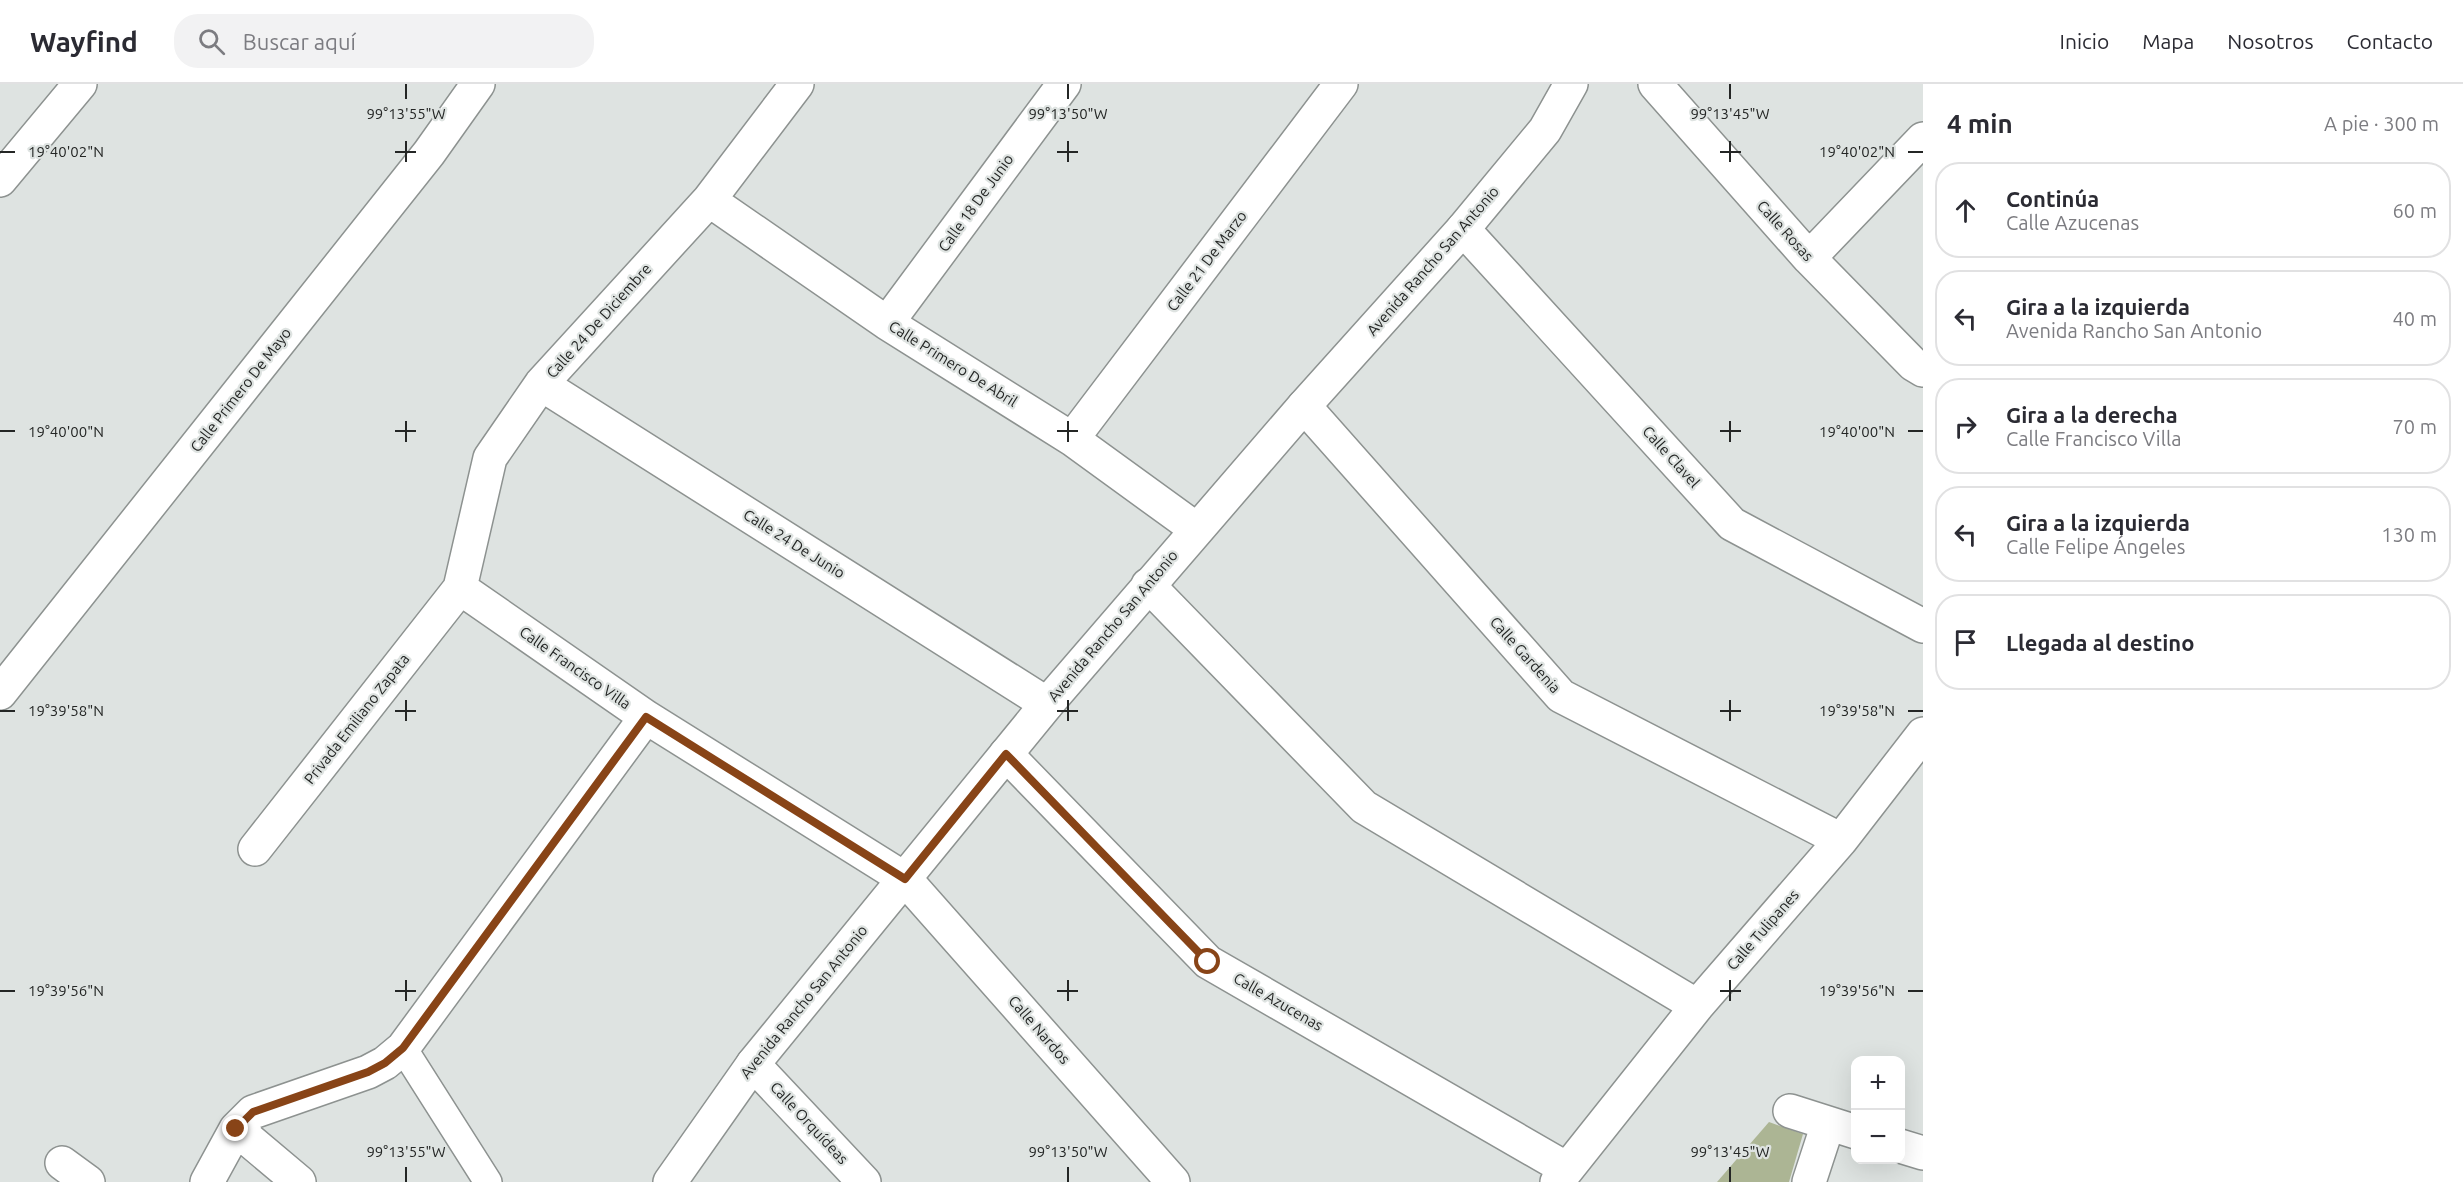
<!DOCTYPE html>
<html lang="es">
<head>
<meta charset="utf-8">
<style>
  :root { --surface:#fff; --page:#f2f2f3; --text:#2b2b33; --muted:#7c7c81; --line:#e1e1e2 }
  body { margin:0; font-family:Ubuntu,sans-serif; background:var(--page); color:var(--text) }
  .controls { position:absolute; right:18px; bottom:18px; display:grid; overflow:hidden; border-radius:12px; box-shadow:0 6px 24px #0002 }
  .controls button { width:54px; height:54px; display:grid; place-items:center; padding:0; border:0; border-bottom:2px solid var(--line); background:var(--surface); color:var(--text); font:30px sans-serif }
  .stop { position:absolute; width:18px; height:18px; margin:-14px; border:4px solid #884417; border-radius:50%; background:#fff }
  .stop.end { background:#884417; border-color:#fff; box-shadow:0 2px 6px #0008 }
  .list { margin:0; padding:0; list-style:none }
  h2 { display:flex; justify-content:space-between; align-items:center; height:78px; margin:0; padding:0 24px; font-size:26px }
  h2 small { font-size:20px; font-weight:400; color:var(--muted) }
  .list li { display:grid; grid-template-columns:39px 1fr auto; gap:18px; align-items:center; box-sizing:border-box; height:96px; margin:0 12px 12px; padding:0 12px; border:2px solid var(--line); border-radius:24px }
  .list b { display:block; font-size:22px; white-space:nowrap }
  .list p { margin:0; font-size:20px; white-space:nowrap; color:var(--muted) }
  .list em { font-size:20px; font-style:normal; color:var(--muted) }
  .icon { flex:none; width:33px; height:33px; fill:none; stroke:currentColor; stroke-width:2; stroke-linecap:round; stroke-linejoin:round }
  .map { position:relative; flex:none; width:1923px; height:1098px; overflow:hidden }
  header { display:flex; align-items:center; gap:36px; box-sizing:border-box; height:84px; padding:0 30px; background:var(--surface); border-bottom:2px solid var(--line) }
  header strong { font-size:28px }
  nav { display:flex; gap:33px; margin-inline-start:auto; font-size:21px }
  .search { width:420px; height:54px; background:var(--page); display:flex; align-items:center; gap:15px; box-sizing:border-box; padding:0 21px; border-radius:24px; color:var(--muted); font-size:22px }
  main { display:flex }
  aside { flex:1; background:var(--surface) }
  .map>svg:first-child { display:block }
</style>
</head>
<body>
<header>
<strong>Wayfind</strong>
<div class="search"><svg class="icon" aria-label="search" viewBox="0 0 24 24"><circle cx="10" cy="10" r="6"/><path d="M15 15l6 6"/></svg>Buscar aquí</div>
<nav><a>Inicio</a><a>Mapa</a><a>Nosotros</a><a>Contacto</a></nav>
</header>
<main>
<div class="map">
<svg width="1923" height="1098" viewBox="0 0 1923 1098">
  <rect width="100%" height="100%" fill="#dee3e1"/>
  <!-- green -->
  <path fill="#acb594" d="M1769,1038L1803,1050L1789,1098H1717Z"/>
  <g fill="none" stroke-linecap="round" stroke-linejoin="round">
    <!-- pedestrian casing -->
    <g stroke="#8d9290" stroke-width="30">
      <path id="pedestrian" d="M403,964L488,1098"/>
    </g>
    <!-- minor casing -->
    <g stroke="#8d9290" stroke-width="36">
      <path id="minor" d="M1655,0L1809,174L1913,280L1923,286
        M709,116L887,239L1072,355L1196,445
        M1463,145L1732,440L1923,542
        M1809,174L1923,55
        M887,239L1064,0
        M541,300L1047,620
        M1304,322L1561,612L1841,756
        M1072,355L1341,0
        M1148,501L1364,723L1697,922
        M460,504L646,633L905,795L1173,1098
        M0,609L429,69L478,0
        M1006,670L1208,878L1567,1085
        M255,765L460,504L490,374L541,300L709,116L797,0
        M753,980L864,1098
        M1790,1027L1856,1048
        M236,1045L299,1098
        M1900,1062L1923,1069
        M62,1079L88,1098
        M207,1098L236,1045L253,1028L368,988L385,979L403,964L646,633
        M1557,1098L1697,922L1841,756L1923,650
        M1809,1098L1828,1040"/>
    </g>
    <!-- tertiary casing -->
    <g stroke="#8d9290" stroke-width="36">
      <path id="tertiary" d="M670,1098L753,980L1047,620L1304,322L1463,145L1545,46L1571,0"/>
    </g>
    <!-- secondary casing -->
    <g stroke="#8d9290" stroke-width="36">
      <path id="secondary" d="M0,96L80,0"/>
    </g>
    <!-- pedestrian -->
    <use href="#pedestrian" stroke="#fff" stroke-width="27"/>
    <!-- minor -->
    <use href="#minor" stroke="#fff" stroke-width="33"/>
    <!-- tertiary -->
    <use href="#tertiary" stroke="#fff" stroke-width="33"/>
    <!-- secondary -->
    <use href="#secondary" stroke="#fff" stroke-width="33"/>
  </g>
  <g fill="none" stroke-linecap="round" stroke-linejoin="round">
    <!-- route -->
    <path stroke="#884417" stroke-width="8" d="M236,1045L253,1028L368,988L385,979L403,964L646,633L905,795L1006,670L1208,878"/>
  </g>
  <!-- ticks -->
  <path fill="none" stroke="#242625" stroke-width="2" d="M406,0V15M1068,0V15M1730,0V15M406,57V78M1068,57V78M1730,57V78M0,68H15M395,68H416M1057,68H1078M1720,68H1741M1908,68H1923M406,337V358M1068,337V358M1730,337V358M0,347H15M395,347H416M1057,347H1078M1720,347H1741M1908,347H1923M406,616V637M1068,616V637M1730,616V637M0,627H15M395,627H416M1057,627H1078M1720,627H1741M1908,627H1923M406,896V917M1068,896V917M1730,896V917M0,907H15M395,907H416M1057,907H1078M1720,907H1741M1908,907H1923M406,1083V1098M1068,1083V1098M1730,1083V1098"/>
  <g text-anchor="middle" stroke-width="4.5" stroke-linejoin="round" paint-order="stroke">
    <!-- street labels -->
    <g font-size="15" fill="#242625" stroke="#dee3e1">
      <text transform="translate(976 119) rotate(-54)" y="5">Calle 18 De Junio</text>
      <text transform="translate(1785 147) rotate(48)" y="5">Calle Rosas</text>
      <text transform="translate(1207 177) rotate(-53)" y="5">Calle 21 De Marzo</text>
      <text transform="translate(1433 177) rotate(-49)" y="5">Avenida Rancho San Antonio</text>
      <text transform="translate(599 237) rotate(-48)" y="5">Calle 24 De Diciembre</text>
      <text transform="translate(953 280) rotate(32)" y="5">Calle Primero De Abril</text>
      <text transform="translate(241 306) rotate(-52)" y="5">Calle Primero De Mayo</text>
      <text transform="translate(1671 373) rotate(48)" y="5">Calle Clavel</text>
      <text transform="translate(794 460) rotate(32)" y="5">Calle 24 De Junio</text>
      <text transform="translate(1113 542) rotate(-50)" y="5">Avenida Rancho San Antonio</text>
      <text transform="translate(1525 571) rotate(48)" y="5">Calle Gardenia</text>
      <text transform="translate(575 584) rotate(35)" y="5">Calle Francisco Villa</text>
      <text transform="translate(357 635) rotate(-52)" y="5">Privada Emiliano Zapata</text>
      <text transform="translate(1763 846) rotate(-49)" y="5">Calle Tulipanes</text>
      <text transform="translate(804 918) rotate(-51)" y="5">Avenida Rancho San Antonio</text>
      <text transform="translate(1278 918) rotate(30)" y="5">Calle Azucenas</text>
      <text transform="translate(1039 946) rotate(49)" y="5">Calle Nardos</text>
      <text transform="translate(809 1039) rotate(47)" y="5">Calle Orquídeas</text>
    </g>
  </g>
  <g font-size="15" text-anchor="middle" fill="#242625" stroke="#dee3e1" stroke-width="4.5" stroke-linejoin="round" paint-order="stroke">
    <text x="406" y="35">99°13'55"W</text>
    <text x="1068" y="35">99°13'50"W</text>
    <text x="1730" y="35">99°13'45"W</text>
    <text x="66" y="73">19°40'02"N</text>
    <text x="1857" y="73">19°40'02"N</text>
    <text x="66" y="353">19°40'00"N</text>
    <text x="1857" y="353">19°40'00"N</text>
    <text x="66" y="632">19°39'58"N</text>
    <text x="1857" y="632">19°39'58"N</text>
    <text x="66" y="912">19°39'56"N</text>
    <text x="1857" y="912">19°39'56"N</text>
    <text x="406" y="1073">99°13'55"W</text>
    <text x="1068" y="1073">99°13'50"W</text>
    <text x="1730" y="1073">99°13'45"W</text>
  </g>
</svg>
<div class="controls">
<button>+</button>
<button>−</button>
</div>
<div class="stop" style="left:1208px;top:878px"></div>
<div class="stop end" style="left:236px;top:1045px"></div>
</div>
<aside>
<h2>4 min<small>A pie · 300 m</small></h2>
<ul class="list">
<li><svg class="icon" aria-label="ahead" viewBox="0 0 24 24"><path d="M12 20V5M6 11l6-6 6 6"/></svg><div><b>Continúa</b><p>Calle Azucenas</p></div><em>60 m</em></li>
<li><svg class="icon" aria-label="left" viewBox="0 0 24 24"><path d="M17 20v-9H6M10 6l-5 5 5 5"/></svg><div><b>Gira a la izquierda</b><p>Avenida Rancho San Antonio</p></div><em>40 m</em></li>
<li><svg class="icon" aria-label="right" viewBox="0 0 24 24"><path d="M7 20v-9h11M14 6l5 5-5 5"/></svg><div><b>Gira a la derecha</b><p>Calle Francisco Villa</p></div><em>70 m</em></li>
<li><svg class="icon" aria-label="left" viewBox="0 0 24 24"><path d="M17 20v-9H6M10 6l-5 5 5 5"/></svg><div><b>Gira a la izquierda</b><p>Calle Felipe Ángeles</p></div><em>130 m</em></li>
<li><svg class="icon" aria-label="arrive" viewBox="0 0 24 24"><path d="M6 21V4h12l-3 4 3 4H6"/></svg><div><b>Llegada al destino</b></div></li>
</ul>
</aside>
</main>
</body>
</html>
